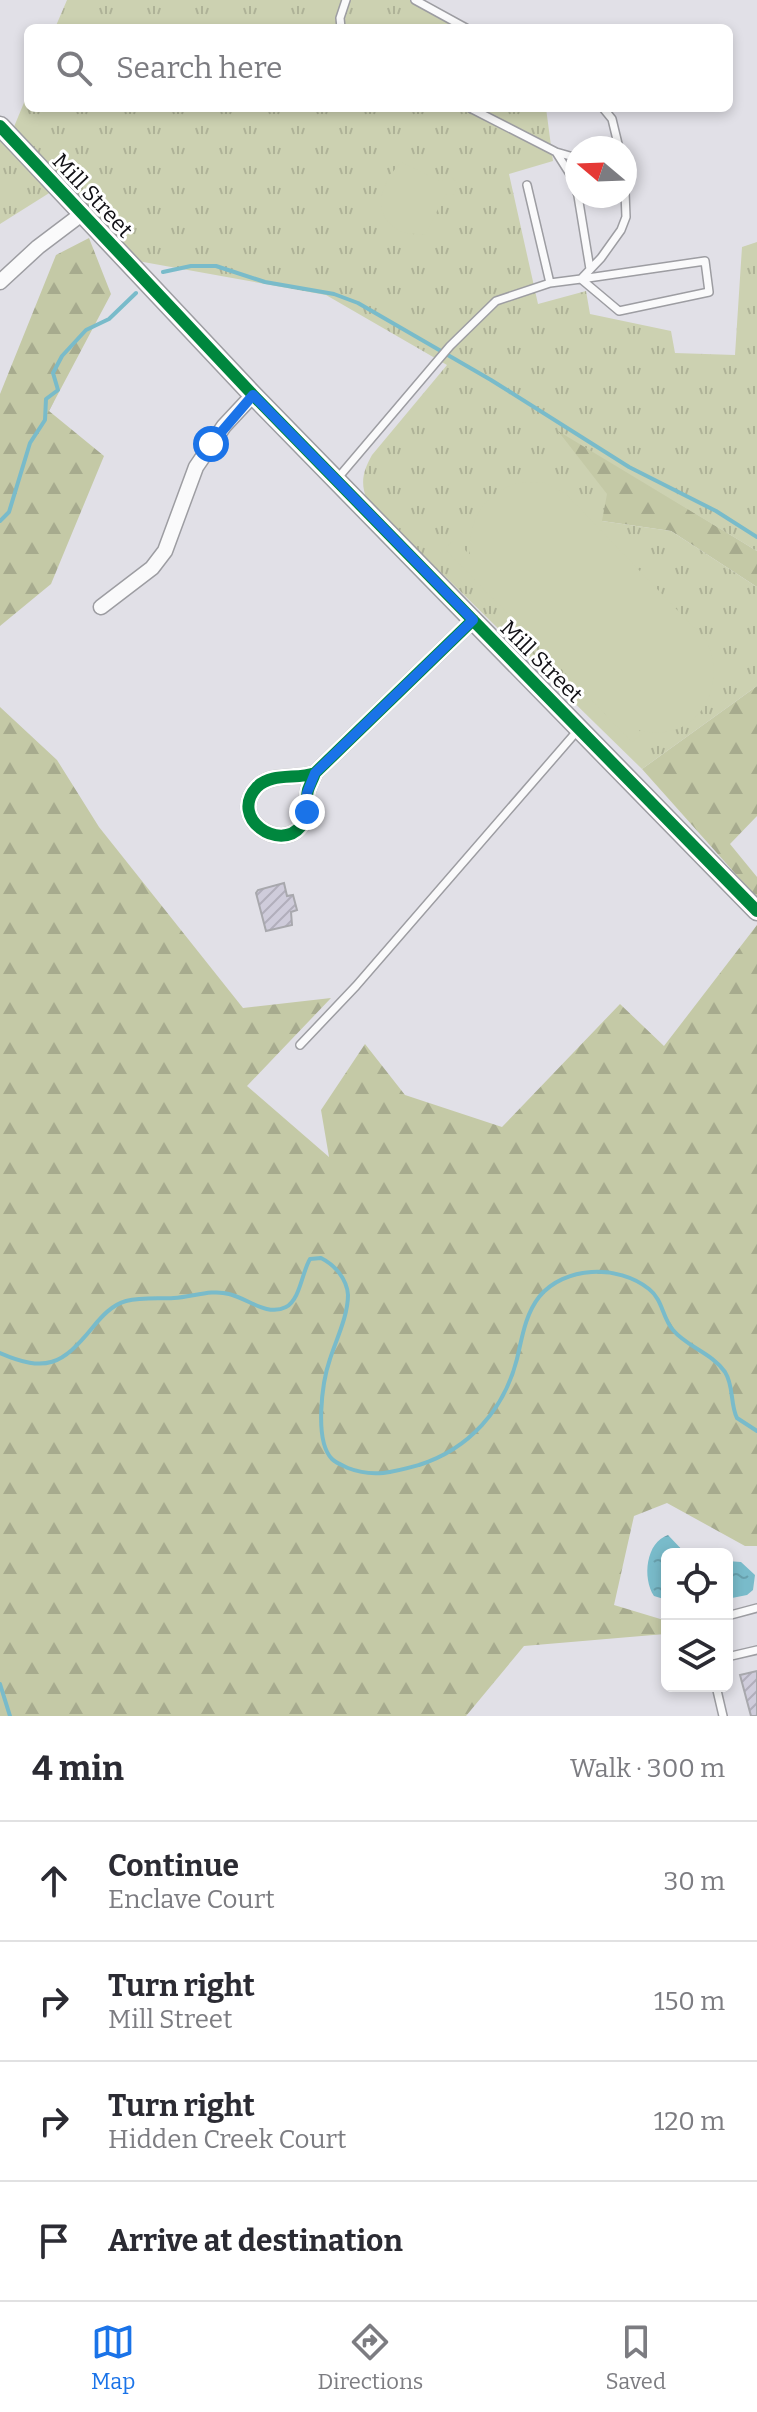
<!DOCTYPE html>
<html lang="en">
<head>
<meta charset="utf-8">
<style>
  :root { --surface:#fff; --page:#f7f7f7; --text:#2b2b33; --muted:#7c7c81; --line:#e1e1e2; --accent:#1a73e8 }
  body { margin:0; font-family:Bitter,serif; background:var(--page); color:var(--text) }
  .controls { position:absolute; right:24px; bottom:24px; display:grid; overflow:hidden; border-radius:12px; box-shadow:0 4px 12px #0003 }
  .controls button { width:72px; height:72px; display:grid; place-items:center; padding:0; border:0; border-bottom:2px solid var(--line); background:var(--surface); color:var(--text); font:40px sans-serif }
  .compass { position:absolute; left:565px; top:136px; width:72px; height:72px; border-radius:50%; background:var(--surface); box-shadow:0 4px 12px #0003; rotate:289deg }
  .stop { position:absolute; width:24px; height:24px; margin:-18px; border:6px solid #1a73e8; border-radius:50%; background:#fff }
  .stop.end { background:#1a73e8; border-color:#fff; box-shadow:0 2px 8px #0008 }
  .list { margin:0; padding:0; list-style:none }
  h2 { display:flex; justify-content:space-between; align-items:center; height:104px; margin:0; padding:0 32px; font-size:34px }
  h2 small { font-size:26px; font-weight:400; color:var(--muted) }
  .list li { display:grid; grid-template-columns:52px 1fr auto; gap:24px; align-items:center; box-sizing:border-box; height:120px; padding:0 32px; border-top:2px solid var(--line) }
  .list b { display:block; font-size:30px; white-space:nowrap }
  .list p { margin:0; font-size:26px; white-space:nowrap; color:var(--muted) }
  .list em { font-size:26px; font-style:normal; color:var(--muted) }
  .icon { flex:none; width:44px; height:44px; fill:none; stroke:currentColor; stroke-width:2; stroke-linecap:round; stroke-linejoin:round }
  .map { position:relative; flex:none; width:757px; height:1716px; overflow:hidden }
  .search { position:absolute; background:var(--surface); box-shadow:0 4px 12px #0003; left:24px; right:24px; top:24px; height:88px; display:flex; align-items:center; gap:20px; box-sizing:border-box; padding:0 28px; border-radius:12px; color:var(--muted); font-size:30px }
  .sheet { height:584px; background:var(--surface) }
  nav { display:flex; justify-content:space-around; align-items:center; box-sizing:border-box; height:112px; border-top:2px solid var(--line); background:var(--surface); font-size:22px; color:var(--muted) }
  nav a { display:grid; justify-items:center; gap:4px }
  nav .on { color:var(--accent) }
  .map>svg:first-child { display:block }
</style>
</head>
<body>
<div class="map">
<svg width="757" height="1716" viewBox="0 0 757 1716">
  <defs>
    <pattern id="forest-firs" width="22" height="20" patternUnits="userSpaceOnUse" patternTransform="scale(2)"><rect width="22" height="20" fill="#c4c9a6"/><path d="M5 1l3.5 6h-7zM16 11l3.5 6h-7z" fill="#a7ab8e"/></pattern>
    <pattern id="park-tufts" width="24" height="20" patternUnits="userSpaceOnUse" patternTransform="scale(2)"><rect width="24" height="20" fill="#ccd1b1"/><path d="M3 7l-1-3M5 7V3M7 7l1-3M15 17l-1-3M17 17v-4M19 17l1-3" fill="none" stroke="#aeb297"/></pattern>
    <pattern id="water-ripples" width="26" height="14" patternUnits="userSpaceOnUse" patternTransform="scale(2)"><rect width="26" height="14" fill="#79bbca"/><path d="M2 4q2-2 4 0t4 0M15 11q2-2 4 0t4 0" fill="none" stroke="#68a0ad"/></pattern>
    <pattern id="building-hatch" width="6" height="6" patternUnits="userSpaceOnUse" patternTransform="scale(2)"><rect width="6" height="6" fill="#cfccdb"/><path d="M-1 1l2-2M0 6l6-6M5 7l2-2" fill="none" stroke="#b1aebb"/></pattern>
  </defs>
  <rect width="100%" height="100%" fill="#e1e0e7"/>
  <!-- forest -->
  <path fill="url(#forest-firs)" d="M89,238L111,294L49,411L104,456L51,584L0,626V394L56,255Z
    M556,428L757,551V587L671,531L602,521Z
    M757,686V816L730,844L757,877V898L642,769Z
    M0,707L57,760L99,827L243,1008L331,998L247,1086L329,1157L321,1110L365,1044L405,1095L502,1127L620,1004L664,1046L757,925V1546H745L667,1503L634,1516L614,1605L667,1621V1639L665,1634L524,1646L466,1716H0Z"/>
  <!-- park -->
  <path fill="url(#park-tufts)" d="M67,0H416L472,28H55Z
    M28,93V108H546L553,161L509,174L538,304L586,291L590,314L671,331L675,353L735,355L742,247L757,242V551L558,431L607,494L602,521L671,531L757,587V686L642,769L367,500C360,483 363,471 372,455L447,365L326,295L121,258L54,190L0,224V125L11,134Z"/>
  <!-- pitch -->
  <path fill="#ccd1b1" d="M401,162L440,181L452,177L457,183L455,194L445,195L425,235C417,234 407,234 400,231C368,214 382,182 401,162Z
    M523,482L545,483L566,494L706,640C730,688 695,746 639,730L642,734L632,742L445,549L454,539L470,555C467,518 487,490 523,482Z"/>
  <!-- water -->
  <path fill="url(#water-ripples)" d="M668,1535L686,1554H667V1600L654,1596C642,1578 646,1542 668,1535Z
    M727,1561L741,1562L755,1575L753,1590L747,1595L727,1599Z"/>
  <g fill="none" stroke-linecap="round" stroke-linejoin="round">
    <!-- stream -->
    <path stroke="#79bbca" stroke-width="4" d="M163,272L191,266H216L265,282L334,294L358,303L491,380L629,467L716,511L757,537
      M0,521L9,512L30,443L45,420L46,399L58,390L53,373L62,356L86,330L109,319L136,293
      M0,1353C46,1373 62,1365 93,1327C102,1316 112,1305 126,1301C142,1297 158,1299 174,1298C192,1297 212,1289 229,1294C247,1298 267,1317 286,1307C300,1300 302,1272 310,1259L321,1258C335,1265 347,1279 348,1295C348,1316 336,1340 330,1359C322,1382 314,1441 332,1459C336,1463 344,1466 348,1468C373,1478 394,1472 419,1465C469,1449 504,1410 517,1359C522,1338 525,1315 539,1297C564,1266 618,1264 649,1289C663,1300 662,1317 673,1330C687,1347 712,1353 725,1372C734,1386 730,1404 737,1418L757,1431
      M0,1684L10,1716"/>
  </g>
  <!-- building -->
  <path fill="url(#building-hatch)" stroke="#a8a8ad" stroke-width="2" d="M284,883L287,896L293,895L297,910L291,912L292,925L266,931L256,893L258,890Z
    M757,1671V1716H751L740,1675Z"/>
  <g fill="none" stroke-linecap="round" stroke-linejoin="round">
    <!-- lane casing -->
    <g stroke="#9d9da2" stroke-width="10">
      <path id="lane" d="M415,0L466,28
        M341,28L340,18L346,0
        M470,108L556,152L575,182L577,193
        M603,108L612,119L619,148
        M556,152L577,158
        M527,185L550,283
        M578,196L590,269
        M705,261L709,292L619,311L581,279Z
        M337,479L450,346L496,301L550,283L581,279L601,258L621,230L626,217L625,192
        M300,1045L356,986L578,730
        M727,1616L757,1608
        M727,1657L757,1650
        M716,1686L723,1716"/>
    </g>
    <!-- street casing -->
    <g stroke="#9d9da2" stroke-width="17">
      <path id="street" d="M0,282L38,247L83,213
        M101,607L152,568L165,551L196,467L224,426L253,395
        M315,773C313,779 310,784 308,790C305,803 309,814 301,826C280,853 228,818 257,787C272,772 297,780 315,773L473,620"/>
    </g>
    <!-- secondary casing -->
    <g stroke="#9d9da2" stroke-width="21">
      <path id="secondary" d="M0,126L253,395L757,911"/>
    </g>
    <!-- lane -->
    <use href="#lane" stroke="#fafafb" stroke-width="7"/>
    <!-- street -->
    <use href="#street" stroke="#fafafb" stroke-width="14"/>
    <!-- secondary -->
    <use href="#secondary" stroke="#fafafb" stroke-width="18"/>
    <!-- cycleway casing -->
    <g stroke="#fff" stroke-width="17">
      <path id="cycleway" d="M0,126L253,395L757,911
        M315,773C313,779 310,784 308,790C305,803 309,814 301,826C280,853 228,818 257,787C272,772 297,780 315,773L473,620"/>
    </g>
    <!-- cycleway -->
    <use href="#cycleway" stroke="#00873e" stroke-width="12"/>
  </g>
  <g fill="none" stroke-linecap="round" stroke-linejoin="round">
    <!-- route -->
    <path stroke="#1a73e8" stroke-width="10" d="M211,444L253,395L473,620L315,773L307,793V812"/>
  </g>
  <g text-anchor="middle" stroke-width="6" stroke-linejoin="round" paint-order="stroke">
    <!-- street labels -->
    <g font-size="22" fill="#100f14" stroke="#fff">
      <text transform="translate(93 195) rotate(47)" y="8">Mill Street</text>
      <text transform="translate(542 661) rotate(45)" y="8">Mill Street</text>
    </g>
  </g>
</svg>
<div class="controls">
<button><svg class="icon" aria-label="locate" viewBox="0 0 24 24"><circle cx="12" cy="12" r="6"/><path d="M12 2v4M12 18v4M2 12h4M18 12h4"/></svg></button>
<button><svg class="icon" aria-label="layers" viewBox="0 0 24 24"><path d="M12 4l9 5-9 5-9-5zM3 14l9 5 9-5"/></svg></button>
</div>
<svg class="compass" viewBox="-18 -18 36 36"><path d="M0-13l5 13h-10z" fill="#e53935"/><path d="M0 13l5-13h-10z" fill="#7c7c81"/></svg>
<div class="stop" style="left:211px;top:444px"></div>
<div class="stop end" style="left:307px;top:812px"></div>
<div class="search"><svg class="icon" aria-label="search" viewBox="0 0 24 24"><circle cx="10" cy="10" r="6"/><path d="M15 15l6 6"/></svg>Search here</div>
</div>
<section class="sheet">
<h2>4 min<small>Walk · 300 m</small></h2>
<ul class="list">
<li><svg class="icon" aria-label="ahead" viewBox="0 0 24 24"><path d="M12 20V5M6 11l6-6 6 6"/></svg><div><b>Continue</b><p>Enclave Court</p></div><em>30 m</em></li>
<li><svg class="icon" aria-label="right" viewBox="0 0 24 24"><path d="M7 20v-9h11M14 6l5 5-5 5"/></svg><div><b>Turn right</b><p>Mill Street</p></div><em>150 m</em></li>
<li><svg class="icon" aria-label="right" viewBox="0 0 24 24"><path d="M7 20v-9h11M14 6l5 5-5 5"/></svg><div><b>Turn right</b><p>Hidden Creek Court</p></div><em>120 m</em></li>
<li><svg class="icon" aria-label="arrive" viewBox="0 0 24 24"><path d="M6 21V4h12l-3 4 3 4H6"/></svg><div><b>Arrive at destination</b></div></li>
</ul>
</section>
<nav>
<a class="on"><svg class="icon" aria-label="map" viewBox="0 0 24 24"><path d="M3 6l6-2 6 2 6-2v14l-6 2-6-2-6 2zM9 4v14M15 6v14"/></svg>Map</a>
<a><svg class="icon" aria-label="directions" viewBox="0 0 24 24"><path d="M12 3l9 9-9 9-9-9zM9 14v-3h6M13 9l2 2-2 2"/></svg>Directions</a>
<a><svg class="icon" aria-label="saved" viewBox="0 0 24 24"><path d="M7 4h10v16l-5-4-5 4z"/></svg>Saved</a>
</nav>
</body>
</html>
